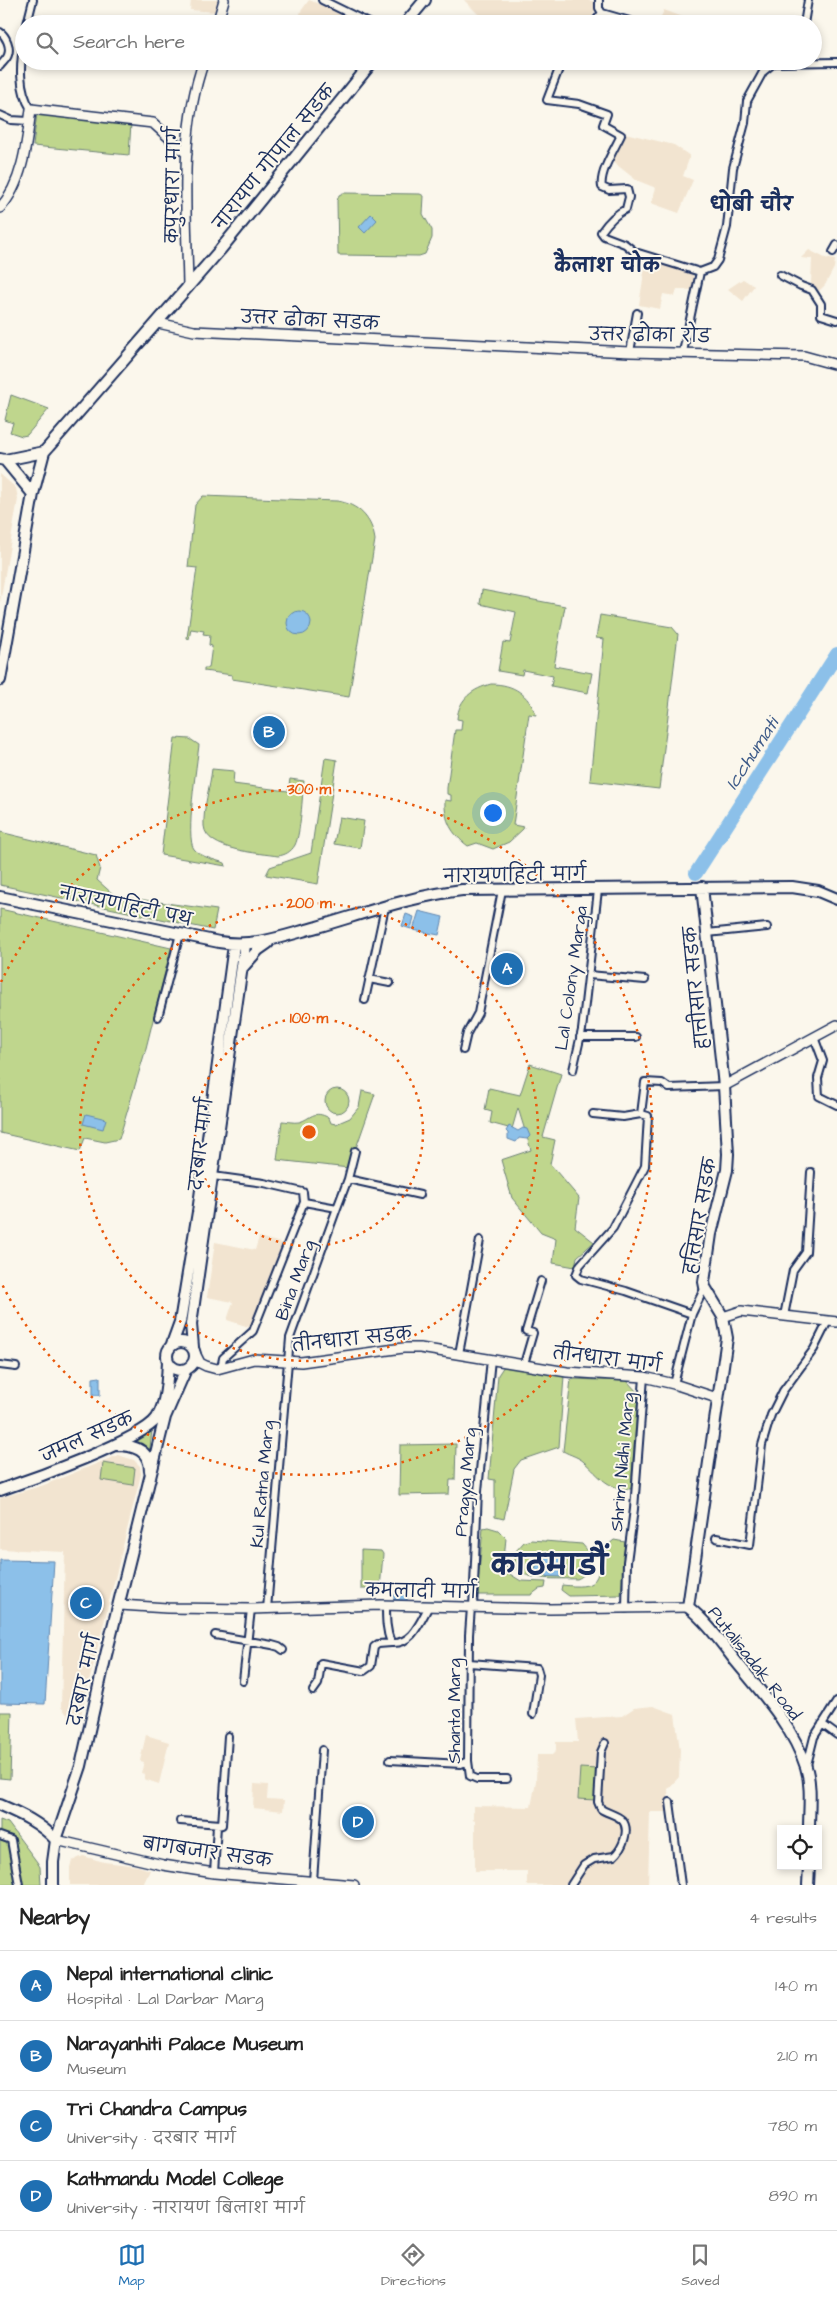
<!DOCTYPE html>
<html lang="en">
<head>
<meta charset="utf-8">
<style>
  :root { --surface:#fff; --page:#f6f6f6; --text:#222; --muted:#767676; --line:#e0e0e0; --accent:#1f6fb2 }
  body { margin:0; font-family:"Architects Daughter","Playpen Sans Deva",sans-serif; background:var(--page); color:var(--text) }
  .controls { position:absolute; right:15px; bottom:15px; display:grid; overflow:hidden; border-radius:0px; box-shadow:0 2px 8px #0003 }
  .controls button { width:45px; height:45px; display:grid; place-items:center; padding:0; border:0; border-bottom:1px solid var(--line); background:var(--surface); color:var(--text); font:25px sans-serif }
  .you { position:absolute; left:492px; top:812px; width:18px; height:18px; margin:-12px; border:4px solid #fff; border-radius:50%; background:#1a73e8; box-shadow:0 0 0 8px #1a73e833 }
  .badge { display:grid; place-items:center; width:32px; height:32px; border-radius:50%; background:var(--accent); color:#fff; font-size:16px; font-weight:700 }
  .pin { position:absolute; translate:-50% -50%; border:2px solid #fff; box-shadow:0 1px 5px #0006 }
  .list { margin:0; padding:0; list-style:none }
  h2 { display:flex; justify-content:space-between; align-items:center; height:65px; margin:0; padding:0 20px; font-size:21px }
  h2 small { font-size:16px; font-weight:400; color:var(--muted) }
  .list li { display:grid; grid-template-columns:32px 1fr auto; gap:15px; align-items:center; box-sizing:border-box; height:70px; padding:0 20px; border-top:1px solid var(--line) }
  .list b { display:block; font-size:19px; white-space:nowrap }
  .list p { margin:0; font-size:16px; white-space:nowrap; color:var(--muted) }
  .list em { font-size:16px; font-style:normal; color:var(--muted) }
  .icon { flex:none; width:28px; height:28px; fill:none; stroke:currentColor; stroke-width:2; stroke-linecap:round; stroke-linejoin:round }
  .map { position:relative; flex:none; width:837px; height:1885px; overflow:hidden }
  .search { position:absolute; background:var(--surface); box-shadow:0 2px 8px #0003; left:15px; right:15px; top:15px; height:55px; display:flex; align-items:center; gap:12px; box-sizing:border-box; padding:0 18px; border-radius:28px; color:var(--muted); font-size:19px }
  .sheet { height:345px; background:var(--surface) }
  nav { display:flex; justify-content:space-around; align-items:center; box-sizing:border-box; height:70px; border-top:1px solid var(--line); background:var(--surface); font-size:14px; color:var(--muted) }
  nav a { display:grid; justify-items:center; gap:2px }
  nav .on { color:var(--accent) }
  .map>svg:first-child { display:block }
</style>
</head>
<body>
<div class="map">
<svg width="837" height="1885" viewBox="0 0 837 1885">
  <rect width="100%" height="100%" fill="#fbf7ec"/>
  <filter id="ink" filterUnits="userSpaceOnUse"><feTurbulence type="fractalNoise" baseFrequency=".02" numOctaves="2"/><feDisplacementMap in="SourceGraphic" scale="10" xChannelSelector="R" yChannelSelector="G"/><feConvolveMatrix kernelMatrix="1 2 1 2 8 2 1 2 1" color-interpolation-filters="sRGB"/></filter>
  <g filter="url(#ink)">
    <!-- built -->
    <path fill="#f2e4d0" d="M191,0H221L218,12L190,10Z
      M309,0L346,15L342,24H297L301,11Z
      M464,0H588L598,3L589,24H476L479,15Z
      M664,10L691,20L689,24H658Z
      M625,133L674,145L690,156L683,176L693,180L679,213L651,203L656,188L636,180L612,161Z
      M809,250L825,258L835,260L834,268L825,285L819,291L811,284L812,259L801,258Z
      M646,260L693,271V290L677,289L675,296L663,294L660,309L639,305Z
      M743,279L754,286L743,301L728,289Z
      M0,474L16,488L18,499L0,603Z
      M259,1237L284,1244L252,1328L227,1320L233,1302L207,1297L215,1242L255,1250Z
      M118,1455L134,1460L140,1466L141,1474L81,1714L70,1718L61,1707L65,1552L0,1549V1498L44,1485Z
      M653,1706L675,1714L680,1750L679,1777L668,1789L669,1812H650L648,1885H527V1871H475V1820L473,1819V1806L531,1807L536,1781L537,1755H552L556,1751V1742H578L576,1719L622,1716L634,1708Z
      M146,1735L169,1742L159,1784L144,1779L145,1774L141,1773L144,1762L140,1761Z
      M254,1784L268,1785L267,1799L284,1800L283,1811L253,1808Z
      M353,1813L365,1814L364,1832L351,1831Z
      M83,1856L104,1862L138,1866L150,1870L143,1885H70V1867L72,1861Z"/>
    <!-- green -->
    <path fill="#bfd68d" stroke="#6d8276" d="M37,113L131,123L129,155L33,146Z
      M343,193L420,194L424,196L423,214L432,230V238L425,254L419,256L338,255L337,201L339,195Z
      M11,395L49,409L27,435L22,436L10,432L13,423L5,420Z
      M203,496L337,501C358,504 372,518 375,540L349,697L232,679V675L204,671V668H209L212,646L209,645L210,635L203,634L204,631L191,629L189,639L187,638L197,568L188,567L195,505Z
      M482,590L565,606L554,666L592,673L588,693L551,686L553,676L523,670L522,675L498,671L503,642L510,643L516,612L480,604Z
      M600,615L672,627L678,634L659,789L590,781L604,639L596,638Z
      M491,684C514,684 528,694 536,715L529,714L513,825L524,827L523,829L509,842L493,849L477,843L468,846C452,834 444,821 445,800L451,801V795L447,794V788L455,730H461L462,720L457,719C459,698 473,689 491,684Z
      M175,738L190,739L199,745C197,763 185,838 194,849C201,857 215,860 225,863L226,866L161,855Z
      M325,758L337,760L318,884L266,875L270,867L311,853Z
      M212,769L234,771L233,784L288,791L290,779L304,781C302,796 301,833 295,845C291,852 285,855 278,856C260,853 206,851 204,826C203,808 210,787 212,769Z
      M339,817L364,821L360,848L334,844Z
      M0,832L96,855L100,868L97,880L115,896L217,910L213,930L0,885Z
      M0,909L171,948L145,1052L119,1139L105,1142L85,1138L80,1151L0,1133Z
      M530,1064L561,1074L543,1137L555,1140L550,1164L579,1198L575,1227L594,1242L577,1257L575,1267L553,1263L556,1239L541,1233L512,1198L501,1160L531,1150L518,1108L512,1129L490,1123L492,1112L485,1110L489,1088L520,1095Z
      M325 1101a12 12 0 1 1 24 0a12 12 0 1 1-24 0Z
      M362,1091L375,1094L349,1168L277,1160L282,1121C286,1121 294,1123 299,1122C311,1119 313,1109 329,1118L331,1123L336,1124L350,1118L359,1107Z
      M504,1366L564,1376L559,1447L521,1460L514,1469L504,1519L495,1517V1480L489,1479L498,1375Z
      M571,1379L627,1381L638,1393L631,1489C606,1489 601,1477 584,1462C579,1457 570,1455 563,1451Z
      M152,1430L150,1448L148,1450L135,1439Z
      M456,1444L455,1480H450L449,1494L399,1495L400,1445Z
      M103,1463L135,1468L133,1485L101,1480Z
      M488,1527L498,1530L506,1538L504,1558L508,1573L521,1581L546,1582L545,1588L539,1589L531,1595H477L483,1528Z
      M531,1540L582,1544L588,1551C588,1563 590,1574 577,1579C559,1578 528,1582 515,1568V1552L524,1542Z
      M614,1540L625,1542L621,1595L569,1596L561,1590L562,1585C597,1589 598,1583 602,1550Z
      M361,1550L381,1551L383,1554L380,1589H361Z
      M0,1712H12L10,1779L0,1778Z
      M580,1768L597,1769L595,1800L578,1799Z
      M0,1820L8,1823L37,1862L40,1867L41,1885H0Z"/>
    <!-- water -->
    <path fill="#8cc0e9" stroke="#5f86b1" d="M371,214L377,220L365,233L359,227Z
      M287 623a12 12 0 1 1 24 0a12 12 0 1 1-24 0Z
      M419,911L443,917L439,935L413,930Z
      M406,914L414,917L411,929L402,926Z
      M86,1114L106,1119L103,1129L83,1124Z
      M509,1126L518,1131L523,1128L527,1129L530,1136L527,1139L519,1138L516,1142L508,1139V1133L506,1131Z
      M100,1377V1395H93V1378Z
      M537,1555L564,1557L563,1577L535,1576Z
      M0,1560L54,1561L45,1704L0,1703Z
      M394,1593H407V1601L394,1600Z"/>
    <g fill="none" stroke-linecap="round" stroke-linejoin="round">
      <!-- river -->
      <path stroke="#8cc0e9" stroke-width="14" d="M696,873L837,654"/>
      <!-- street casing -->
      <g stroke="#1b2f5e" stroke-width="10">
        <path id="street" d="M322,0L371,24
          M599,0V8L602,13
          M602,13L640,24
          M27,24L33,0
          M593,24L602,13
          M804,24L808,0
          M0,32C6,36 11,47 8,55C7,59 2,63 0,66
          M24,40C20,64 18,89 31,109
          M562,61L547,100L579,104L607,114L603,125L621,135C615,148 599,173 602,187L609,190L627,189L629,197L626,209C615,214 608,222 601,232L604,236L625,244L635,252L700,272
          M0,115L11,120L29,121
          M833,252L837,245
          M700,272L713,267L718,260L727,227L733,168L745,123L747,101L763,72L774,63L837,62
          M780,275L801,286L812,290L821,304V315L837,320
          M630,352L637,313
          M683,352L700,272
          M707,933L767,927
          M589,975L645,980
          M369,979L390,983
          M365,1000L385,907
          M158,1017L180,934
          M580,1037H636
          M814,1037L823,1061L818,1078L819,1096L837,1105
          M463,1050L467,1033L478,1013L502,890
          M573,1070L582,1030L598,890
          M593,1114L623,1117L641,1114
          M213,1176L264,1183L303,1192L304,1202L337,1208L348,1179L355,1151
          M348,1179L420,1195
          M692,1314L626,1291L581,1279L576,1275L580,1265L613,1228L645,1166L648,1116L641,1114L645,1082L662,1083L669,1088L724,1086
          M784,1316L793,1270L806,1252L811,1172
          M459,1354L480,1240
          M524,1364L533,1333L526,1331L541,1281
          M0,1365L16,1367
          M221,1368L223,1358L253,1331L304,1202
          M674,1384L692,1314L705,1287
          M716,1538L750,1545L762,1445L771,1415L783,1391L814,1349L828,1321
          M386,1605C386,1619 386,1630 391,1643C412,1645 420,1622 429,1606
          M471,1607L469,1635L468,1761L470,1776L477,1779H507
          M473,1608L478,1491L491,1359
          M267,1609L290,1338L337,1208
          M626,1609L627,1562L634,1509L644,1377
          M215,1635L272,1645L279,1647L283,1650
          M469,1663L537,1668L539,1675L533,1714
          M243,1681L251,1609
          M313,1691L318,1684L321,1663L364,1671L371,1666L374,1647L378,1644L391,1643
          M822,1724L837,1735
          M390,1760L461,1764L468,1761
          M807,1765L814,1737L837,1701
          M670,1802L681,1885
          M180,1821L221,1824
          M0,1836L11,1840L19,1885
          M214,1873L217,1826L222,1825L228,1736
          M313,1881L322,1750
          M571,1885L584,1865L594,1859L614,1856C622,1849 631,1830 622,1820C617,1815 607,1813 601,1809L598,1802L601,1752L605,1743"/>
      </g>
      <!-- secondary casing -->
      <g stroke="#1b2f5e" stroke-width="12">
        <path id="secondary" d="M217,24L224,0
          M0,208C23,183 27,141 31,109L153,123L187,154
          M188,288C187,213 178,133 204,61
          M158,323L194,331L630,352L804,356L837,365
          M724,1086L837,1025
          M723,1317L741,1311L837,1322
          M195,1353L200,1363L206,1366L217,1369L254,1359L301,1362L403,1348H420L567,1372L644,1377L674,1384L717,1398
          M120,1605L167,1608L251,1609L381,1605L550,1609L688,1607
          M56,1840L163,1865L214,1873L354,1885"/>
      </g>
      <!-- primary casing -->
      <g stroke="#1b2f5e" stroke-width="14">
        <path id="primary" d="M405,24L425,0
          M0,459L5,460L44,452
          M5,460L33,494
          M0,680L33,494L44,452L220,250L373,61
          M0,897L219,942C254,948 283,936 317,927C365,913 412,896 462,890L792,887L818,891L837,899
          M243,967L258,950L268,943
          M167 1356a14 14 0 1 1 28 0a14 14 0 1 1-28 0Z
          M172,1344L180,1322L198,1212L234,945
          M193,1347L191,1324L245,945
          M116,1445C134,1445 150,1450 150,1471
          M0,1490C30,1480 142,1440 157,1418C167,1401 167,1380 168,1361
          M688,1607L727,1338L723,1317L705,1287L704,1282L711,1234L727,1170L728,1154L724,1086L702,887
          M688,1607C706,1621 720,1641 734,1659C760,1691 793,1726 806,1767C812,1786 809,1809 809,1829
          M0,1805C21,1814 40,1823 56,1840
          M53,1885V1862L56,1840L81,1766L105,1659L165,1417L186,1369
          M808,1885L809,1866"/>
      </g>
      <!-- street -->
      <use href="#street" stroke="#fbf7ec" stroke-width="6"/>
      <!-- secondary -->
      <use href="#secondary" stroke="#fbf7ec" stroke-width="9"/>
      <!-- primary -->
      <use href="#primary" stroke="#fbf7ec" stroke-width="10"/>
    </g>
  </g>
  <!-- distance rings -->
  <g fill="none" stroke="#e8590c" stroke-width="2.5" stroke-dasharray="2.5 5">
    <circle cx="309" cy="1132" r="114"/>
    <circle cx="309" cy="1132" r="229"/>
    <path d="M1 982A343 343 0 1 1 1 1282"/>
  </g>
  <g text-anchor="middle" stroke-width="4" stroke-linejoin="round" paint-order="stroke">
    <!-- street labels -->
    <g font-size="18" fill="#1b2f5e" stroke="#fbf7ec">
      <text transform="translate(274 157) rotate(-51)" y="6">नारायण गोपाल सडक</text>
      <text transform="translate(173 185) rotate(-89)" y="6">कपुरधारा मार्ग</text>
      <text transform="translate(310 320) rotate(3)" y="6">उत्तर ढोका सडक</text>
      <text transform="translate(650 335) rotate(1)" y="6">उत्तर ढोका रोड</text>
      <text transform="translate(515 875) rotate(-1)" y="6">नारायणहिटी मार्ग</text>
      <text transform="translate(126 906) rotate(12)" y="6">नारायणहिटी पथ</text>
      <text transform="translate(571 978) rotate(-82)" y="6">Lal Colony Marga</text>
      <text transform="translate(696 988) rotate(-96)" y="6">हात्तीसार सडक</text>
      <text transform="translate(201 1144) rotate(-83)" y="6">दरबार मार्ग</text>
      <text transform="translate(700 1216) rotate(-80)" y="6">हत्तिसार सडक</text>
      <text transform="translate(295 1280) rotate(-70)" y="6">Bina Marg</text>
      <text transform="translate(352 1339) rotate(-6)" y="6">तीनधारा सडक</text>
      <text transform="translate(607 1359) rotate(7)" y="6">तीनधारा मार्ग</text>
      <text transform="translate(87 1437) rotate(-24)" y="6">जमल सडक</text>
      <text transform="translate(622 1462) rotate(-85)" y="6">Shrim Nidhi Marg</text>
      <text transform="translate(465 1482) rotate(-85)" y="6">Pragya Marg</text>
      <text transform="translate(262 1484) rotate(-85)" y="6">Kul Ratna Marg</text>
      <text transform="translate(421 1591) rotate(1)" y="6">कमलादी मार्ग</text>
      <text transform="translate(755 1663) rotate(52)" y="6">Putalisadak Road</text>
      <text transform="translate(84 1680) rotate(-77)" y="6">दरबार मार्ग</text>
      <text transform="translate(454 1711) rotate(-90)" y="6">Shanta Marg</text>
      <text transform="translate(207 1852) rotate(8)" y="6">बागबजार सडक</text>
    </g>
    <!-- neighbourhood labels -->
    <g font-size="19" font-weight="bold" fill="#1b2f5e" stroke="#fbf7ec">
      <text x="751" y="211">धोबी चौर</text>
      <text x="607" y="272">कैलाश चोक</text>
    </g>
    <!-- water labels -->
    <g font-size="19" font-style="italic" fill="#3d5a88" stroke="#fbf7ec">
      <text transform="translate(751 753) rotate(-57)" y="7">Icchumati</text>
    </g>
    <!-- town labels -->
    <g font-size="28" font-weight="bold" fill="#1b2f5e" stroke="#fbf7ec">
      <text x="549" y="1575">काठमाडौं</text>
    </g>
  </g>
  <circle cx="309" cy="1132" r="8" fill="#e8590c" stroke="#fbf7ec" stroke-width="2.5"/>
  <g font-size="15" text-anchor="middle" font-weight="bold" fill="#e8590c" stroke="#fbf7ec" stroke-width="4" stroke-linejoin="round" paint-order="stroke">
    <text x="309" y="794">300 m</text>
    <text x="309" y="908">200 m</text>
    <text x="309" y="1023">100 m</text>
  </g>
</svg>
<div class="controls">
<button><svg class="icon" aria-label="locate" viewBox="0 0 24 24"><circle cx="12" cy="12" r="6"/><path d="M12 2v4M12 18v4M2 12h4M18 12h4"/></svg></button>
</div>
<div class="you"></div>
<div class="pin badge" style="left:507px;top:969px">A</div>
<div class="pin badge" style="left:269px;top:732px">B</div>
<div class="pin badge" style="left:86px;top:1603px">C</div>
<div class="pin badge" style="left:358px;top:1822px">D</div>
<div class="search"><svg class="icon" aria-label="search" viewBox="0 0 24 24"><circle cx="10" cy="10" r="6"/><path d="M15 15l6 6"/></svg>Search here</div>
</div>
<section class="sheet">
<h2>Nearby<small>4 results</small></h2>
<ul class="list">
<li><span class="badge">A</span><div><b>Nepal international clinic</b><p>Hospital · Lal Darbar Marg</p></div><em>140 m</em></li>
<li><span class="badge">B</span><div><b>Narayanhiti Palace Museum</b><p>Museum</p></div><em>210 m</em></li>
<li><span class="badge">C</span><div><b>Tri Chandra Campus</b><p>University · दरबार मार्ग</p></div><em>780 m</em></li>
<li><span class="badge">D</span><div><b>Kathmandu Model College</b><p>University · नारायण बिलाश मार्ग</p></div><em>890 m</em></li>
</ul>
</section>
<nav>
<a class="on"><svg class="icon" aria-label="map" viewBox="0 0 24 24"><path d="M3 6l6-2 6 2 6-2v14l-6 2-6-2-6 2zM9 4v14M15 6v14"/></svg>Map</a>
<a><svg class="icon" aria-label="directions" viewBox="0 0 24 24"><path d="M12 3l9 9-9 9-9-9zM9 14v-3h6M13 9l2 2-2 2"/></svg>Directions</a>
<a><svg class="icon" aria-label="saved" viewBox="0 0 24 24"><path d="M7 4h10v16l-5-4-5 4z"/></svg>Saved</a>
</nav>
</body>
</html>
